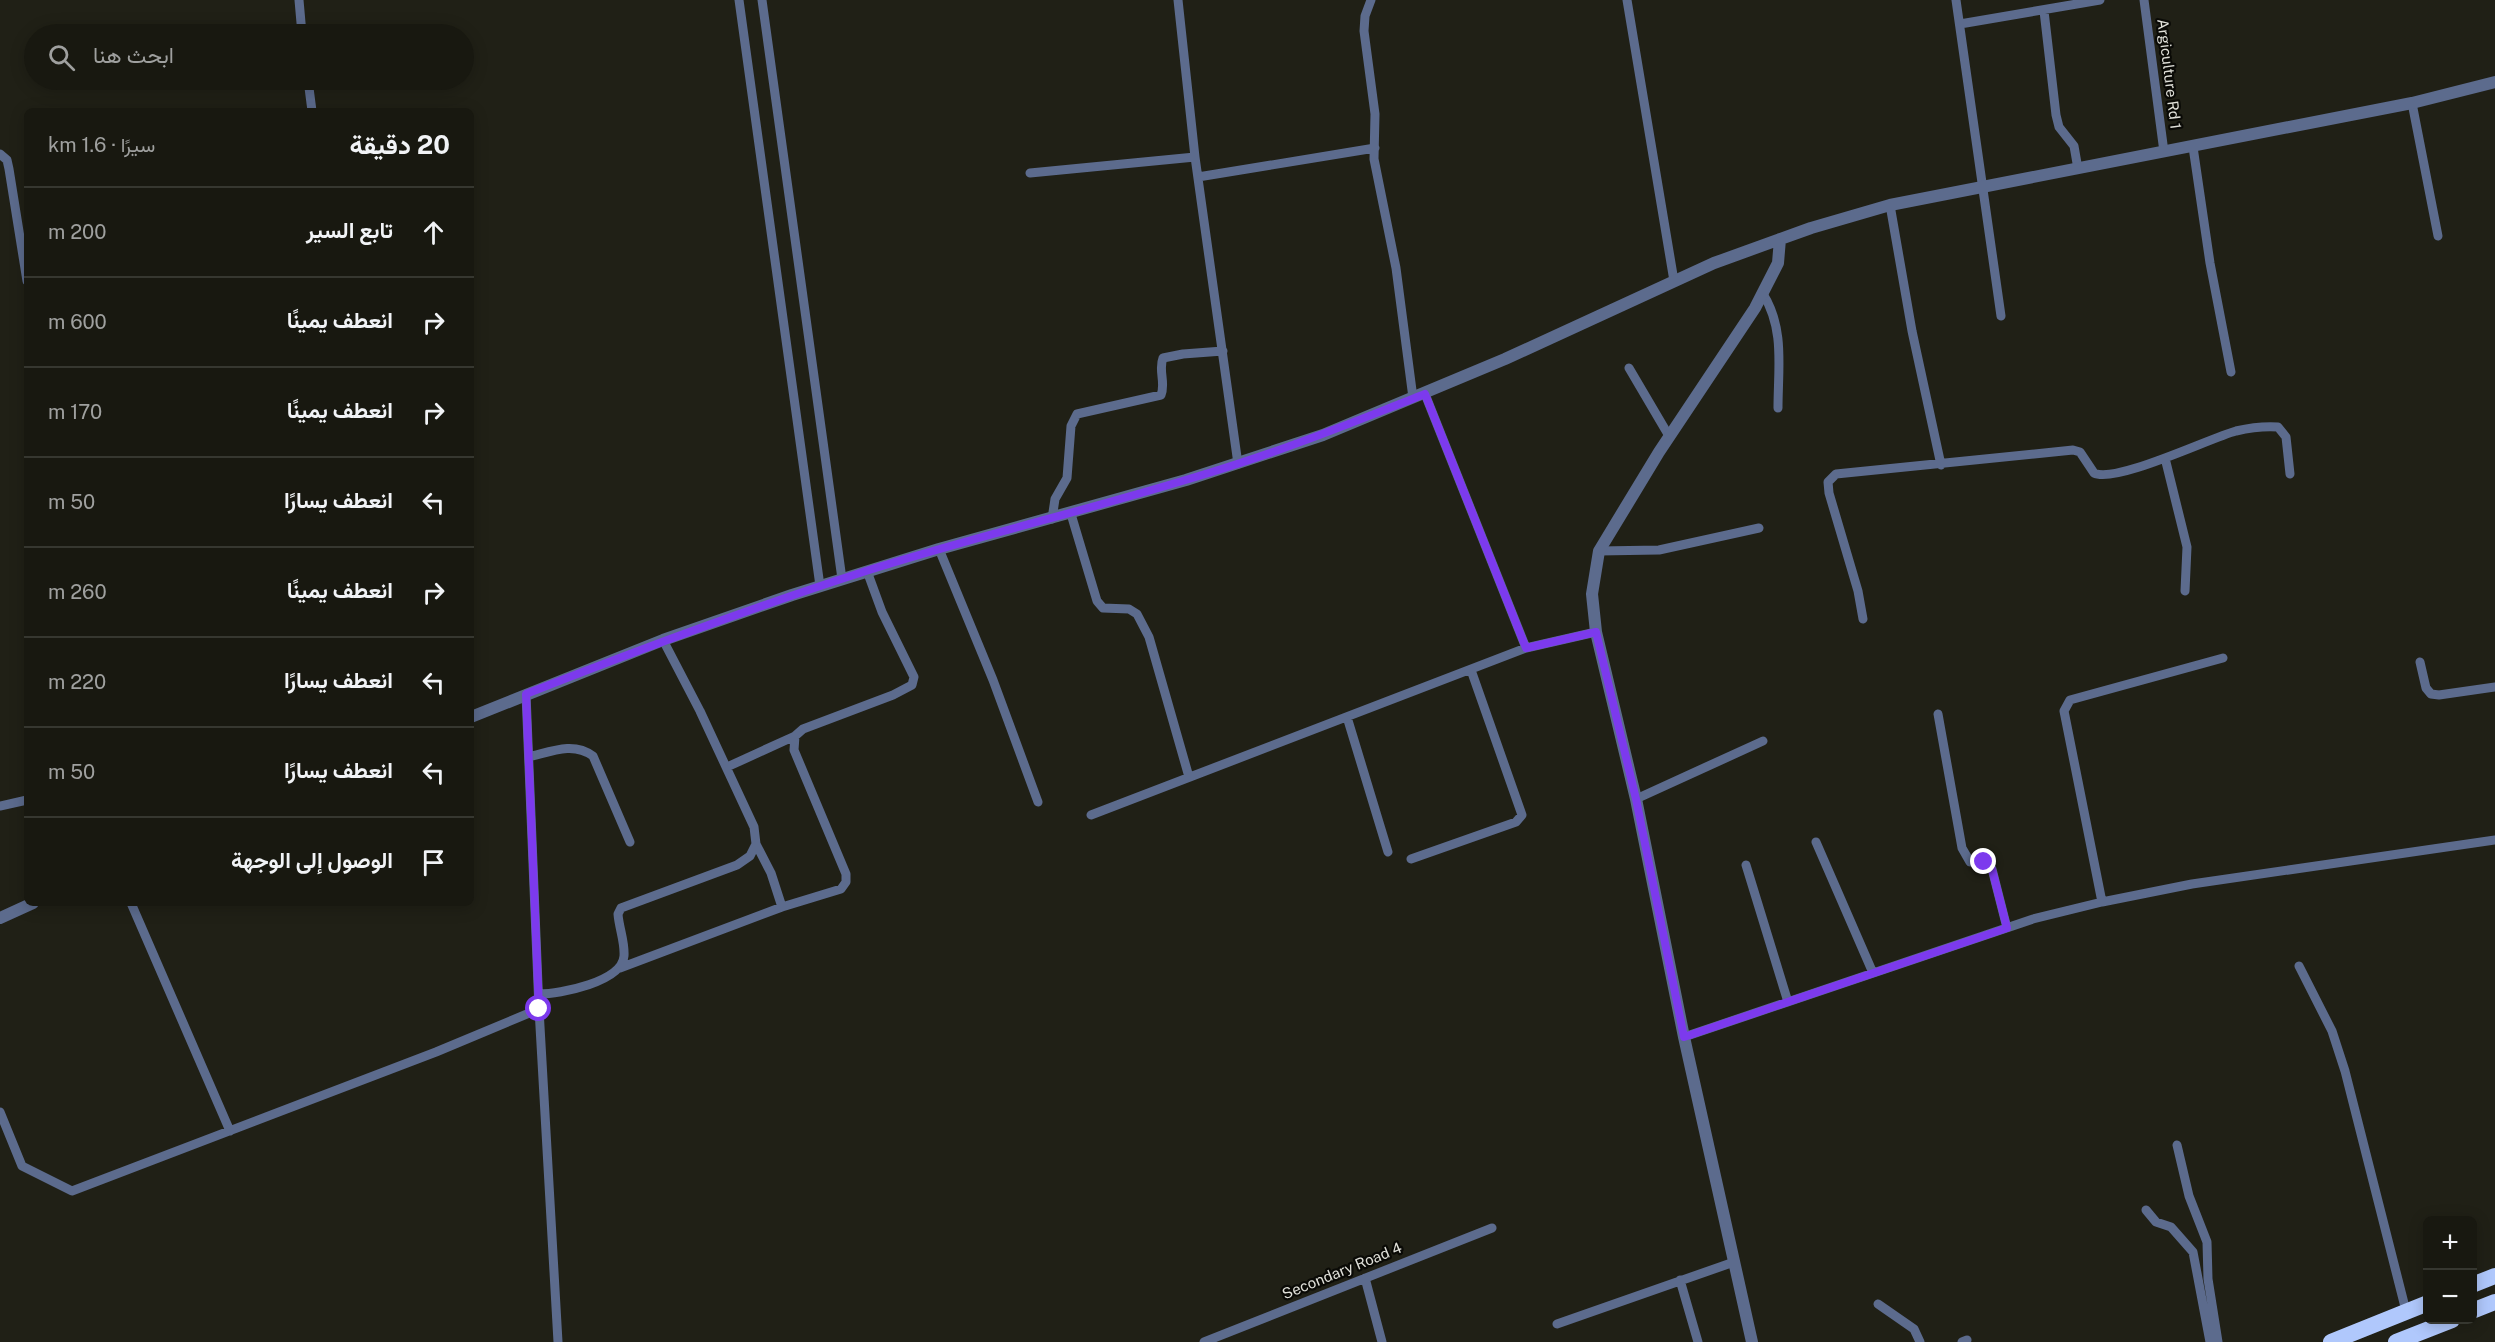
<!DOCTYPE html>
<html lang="ar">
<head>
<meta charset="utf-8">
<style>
  :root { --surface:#181810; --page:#25251e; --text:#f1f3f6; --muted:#9fa09f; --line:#363730 }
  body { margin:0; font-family:"Public Sans",Vazirmatn,sans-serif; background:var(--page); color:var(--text); direction:rtl }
  .controls { position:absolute; right:18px; bottom:18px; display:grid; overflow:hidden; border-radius:9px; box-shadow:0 3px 15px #0003 }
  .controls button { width:54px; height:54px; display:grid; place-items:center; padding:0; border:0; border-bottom:2px solid var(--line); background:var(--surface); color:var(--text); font:30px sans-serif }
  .stop { position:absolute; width:18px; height:18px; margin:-14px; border:4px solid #7c3aed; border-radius:50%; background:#fff }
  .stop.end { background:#7c3aed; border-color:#fff; box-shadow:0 2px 6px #0008 }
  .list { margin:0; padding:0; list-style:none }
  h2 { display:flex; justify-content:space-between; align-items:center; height:78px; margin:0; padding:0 24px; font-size:26px }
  h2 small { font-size:20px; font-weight:400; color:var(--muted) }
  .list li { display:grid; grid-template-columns:39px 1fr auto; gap:18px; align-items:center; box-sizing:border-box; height:90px; padding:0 24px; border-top:2px solid var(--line) }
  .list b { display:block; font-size:22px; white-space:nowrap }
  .list em { font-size:20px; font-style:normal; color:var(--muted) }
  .icon { flex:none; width:33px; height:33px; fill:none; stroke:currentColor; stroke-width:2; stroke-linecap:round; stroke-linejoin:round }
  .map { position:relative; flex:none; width:2495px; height:1342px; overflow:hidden; direction:ltr }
  .search { position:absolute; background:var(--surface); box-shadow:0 3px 15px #0003; left:24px; top:24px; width:450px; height:66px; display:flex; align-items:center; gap:15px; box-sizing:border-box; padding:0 21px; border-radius:33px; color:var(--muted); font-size:22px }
  .panel { position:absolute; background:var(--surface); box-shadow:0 3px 15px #0003; left:24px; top:108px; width:450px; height:798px; border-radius:9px; direction:rtl }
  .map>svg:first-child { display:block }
</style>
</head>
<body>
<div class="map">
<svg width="2495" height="1342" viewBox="0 0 2495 1342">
  <rect width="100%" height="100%" fill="#202016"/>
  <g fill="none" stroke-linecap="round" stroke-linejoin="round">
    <!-- minor -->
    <path stroke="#5c6b8d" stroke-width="9" d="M299,0L302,34
      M739,0L820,586
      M762,0L842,579
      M1178,0L1195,157L1238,464
      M1371,0L1365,16L1364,31L1375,114L1374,159L1396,268L1413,398
      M1627,0L1674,281
      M1956,0L2001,316
      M2144,0L2164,152
      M2044,11L2056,115L2059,127L2074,146L2078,169
      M1960,24L2100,0
      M308,80L312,111
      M2412,103L2438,236
      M2193,147L2210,263L2231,372
      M0,154L7,160L9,169L27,281
      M1030,173L1195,157
      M1198,177L1375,148
      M1890,205L1912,331L1941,465
      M1763,294C1785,329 1778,368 1778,408
      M1629,368L1669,436
      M1425,394L1526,648
      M2165,458L2187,547L2185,591
      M1071,514L1097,601L1103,608L1129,609L1137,614L1149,637L1189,777
      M1052,519L1055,499L1067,478L1071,426L1077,414L1161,395C1166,383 1158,370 1163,358L1183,354L1223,351
      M939,549L993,680L1038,802
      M1599,551L1659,550L1759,528
      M1863,619L1858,591L1829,493L1828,482L1836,474L2073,450L2080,452L2094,473C2115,484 2210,438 2236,431C2249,428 2264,426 2278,427L2286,437L2290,474
      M2420,662L2426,688L2431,694L2439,695L2495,687
      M526,694L539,1009L558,1342
      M1938,714L1962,848L1970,862H1984L1992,869L2007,928
      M1347,717L1388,852
      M529,757C550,752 573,741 593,756L630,842
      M727,767L795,736
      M1636,799L1763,741
      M0,806L27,800
      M1091,815L1526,648L1596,632
      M1816,842L1873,973
      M1411,859L1516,822L1522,815L1471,670
      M1746,865L1788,1002
      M2102,902L2064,711L2070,700L2223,658
      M131,903L230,1131
      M782,907L841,889L846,882V874L794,750L795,736L803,729L893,695L912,685L914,677L882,612L867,571
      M2299,966L2332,1031L2345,1071L2406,1311
      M620,968L782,907L771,873L756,844
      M539,994C560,994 622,982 624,956C625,942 619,928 618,914L621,908L737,865L750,856L756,844L754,827L700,711L663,640
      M1684,1037L2033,919L2102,902L2192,884L2495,840
      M0,1112L22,1166L72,1191L436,1052L539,1009
      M2177,1145L2189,1196L2207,1242L2208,1279L2218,1342
      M2146,1210L2156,1222L2171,1227L2193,1252L2210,1342
      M1365,1278L1382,1342
      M1680,1280L1698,1342
      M1878,1304L1914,1329L1920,1342
      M1557,1324L1734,1262
      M1204,1342L1492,1228
      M1962,1342L1967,1340"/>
    <!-- tertiary -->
    <path stroke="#5c6b8d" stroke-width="12" d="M471,717L663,640L792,595L939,549L1186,480L1323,435L1505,359L1714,263L1811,228L1890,205L2412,103L2495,82
      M0,918L33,903
      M1752,1342L1684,1037L1636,799L1596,632L1592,594L1599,551L1659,452L1755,308L1778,263L1780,239"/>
    <!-- trunk -->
    <path stroke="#b0c8fc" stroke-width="16" d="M2472,1285L2495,1276
      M2472,1311L2495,1302
      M2331,1342L2428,1303
      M2396,1342L2452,1320"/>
  </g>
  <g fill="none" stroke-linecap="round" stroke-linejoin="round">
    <!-- route -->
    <path stroke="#7c3aed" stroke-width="8" d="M539,1009L526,694C638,650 751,608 866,571C989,532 1115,504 1237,464C1301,444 1363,418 1425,394L1526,648L1596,632L1636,799L1684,1037L2007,928L1992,869L1984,862"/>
  </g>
  <g text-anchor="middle" stroke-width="4.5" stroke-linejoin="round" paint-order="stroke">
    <!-- street labels -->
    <g font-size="15" fill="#e0e0d9" stroke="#0a0a06">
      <text transform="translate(2169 74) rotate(83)" y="5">Argiculture Rd 1</text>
      <text transform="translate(1342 1271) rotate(-22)" y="5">Secondary Road 4</text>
    </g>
  </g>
</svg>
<div class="controls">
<button>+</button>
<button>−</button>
</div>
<div class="stop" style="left:539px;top:1009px"></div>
<div class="stop end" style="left:1984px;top:862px"></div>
<div class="search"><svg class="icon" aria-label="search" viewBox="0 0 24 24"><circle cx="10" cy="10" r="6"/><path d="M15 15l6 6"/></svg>ابحث هنا</div>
<section class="panel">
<h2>20 دقيقة<small>سيرًا · 1.6 km</small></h2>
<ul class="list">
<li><svg class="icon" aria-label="ahead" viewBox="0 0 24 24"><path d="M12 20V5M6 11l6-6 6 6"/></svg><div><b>تابع السير</b></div><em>200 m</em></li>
<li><svg class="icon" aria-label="right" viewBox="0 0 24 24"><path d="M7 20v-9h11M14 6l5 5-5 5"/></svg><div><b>انعطف يمينًا</b></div><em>600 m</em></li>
<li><svg class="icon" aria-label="right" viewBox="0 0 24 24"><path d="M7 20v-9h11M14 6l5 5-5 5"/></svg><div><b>انعطف يمينًا</b></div><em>170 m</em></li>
<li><svg class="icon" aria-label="left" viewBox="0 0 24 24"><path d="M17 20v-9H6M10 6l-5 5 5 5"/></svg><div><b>انعطف يسارًا</b></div><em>50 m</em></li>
<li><svg class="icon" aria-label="right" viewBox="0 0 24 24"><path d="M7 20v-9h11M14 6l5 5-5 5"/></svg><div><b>انعطف يمينًا</b></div><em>260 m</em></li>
<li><svg class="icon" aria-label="left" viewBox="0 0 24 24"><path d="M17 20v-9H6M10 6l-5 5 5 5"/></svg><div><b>انعطف يسارًا</b></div><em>220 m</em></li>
<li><svg class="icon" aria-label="left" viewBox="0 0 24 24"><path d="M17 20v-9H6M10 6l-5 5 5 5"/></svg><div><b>انعطف يسارًا</b></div><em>50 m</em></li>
<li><svg class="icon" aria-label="arrive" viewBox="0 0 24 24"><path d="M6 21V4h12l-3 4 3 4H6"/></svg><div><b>الوصول إلى الوجهة</b></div></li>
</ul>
</section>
</div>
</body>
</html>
